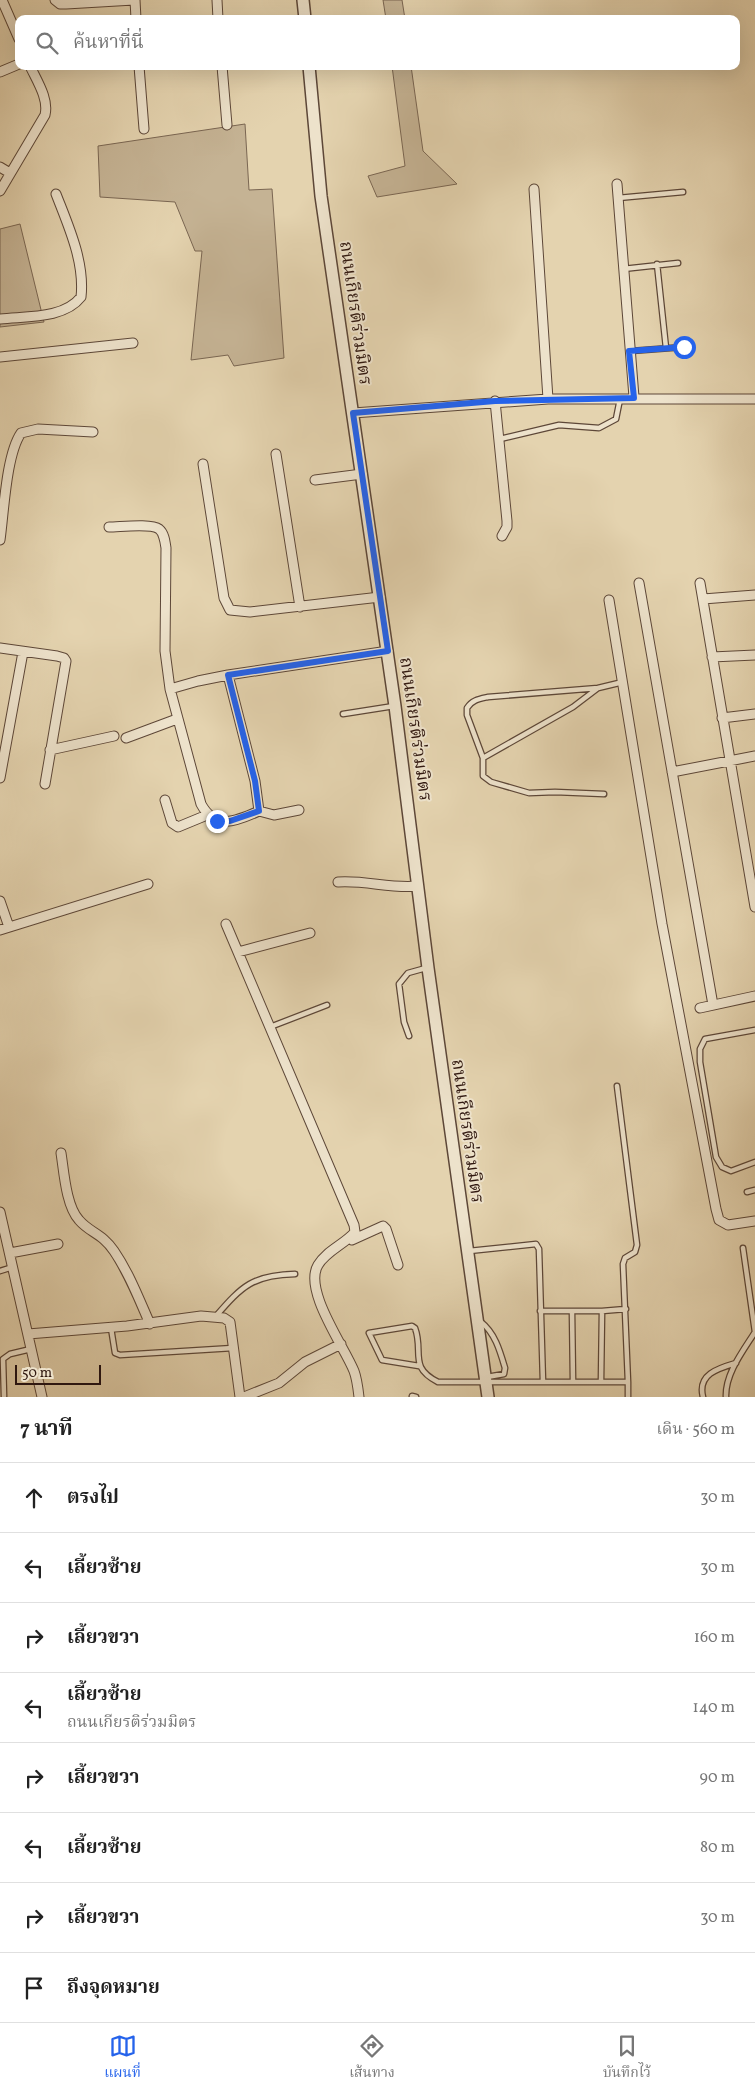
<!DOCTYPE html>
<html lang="th">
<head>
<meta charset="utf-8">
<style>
  :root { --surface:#fff; --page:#f2f2f2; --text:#222; --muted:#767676; --line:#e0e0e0; --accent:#2563eb }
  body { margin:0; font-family:Vollkorn,"Noto Serif Thai",serif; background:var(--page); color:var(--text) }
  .scale { position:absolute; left:15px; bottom:12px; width:86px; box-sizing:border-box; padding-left:5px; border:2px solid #301810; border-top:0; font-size:14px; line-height:18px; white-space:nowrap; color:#301810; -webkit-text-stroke:4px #ede2cb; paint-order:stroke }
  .stop { position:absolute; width:15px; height:15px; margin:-11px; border:4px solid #2563eb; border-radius:50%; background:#fff }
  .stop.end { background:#2563eb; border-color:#fff; box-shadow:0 1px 5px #0008 }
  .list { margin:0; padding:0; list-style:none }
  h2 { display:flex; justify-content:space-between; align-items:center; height:65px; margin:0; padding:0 20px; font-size:21px }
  h2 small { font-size:16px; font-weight:400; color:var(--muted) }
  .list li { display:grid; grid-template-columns:32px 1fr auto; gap:15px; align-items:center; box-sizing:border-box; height:70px; padding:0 20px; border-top:1px solid var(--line) }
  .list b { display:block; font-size:19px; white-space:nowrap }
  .list p { margin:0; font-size:16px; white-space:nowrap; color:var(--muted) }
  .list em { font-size:16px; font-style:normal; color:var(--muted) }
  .icon { flex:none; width:28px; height:28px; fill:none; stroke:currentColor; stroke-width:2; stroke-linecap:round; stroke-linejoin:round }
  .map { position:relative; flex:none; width:755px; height:1397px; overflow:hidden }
  .search { position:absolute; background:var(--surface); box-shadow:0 5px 20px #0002; left:15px; right:15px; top:15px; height:55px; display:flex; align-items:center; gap:12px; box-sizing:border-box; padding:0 18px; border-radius:10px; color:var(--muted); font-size:19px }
  .sheet { height:625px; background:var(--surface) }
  nav { display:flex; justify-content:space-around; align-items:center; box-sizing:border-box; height:70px; border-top:1px solid var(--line); background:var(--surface); font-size:14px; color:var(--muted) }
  nav a { display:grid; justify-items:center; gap:2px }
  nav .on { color:var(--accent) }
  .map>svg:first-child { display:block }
</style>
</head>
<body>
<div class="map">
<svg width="755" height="1397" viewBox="0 0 755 1397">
  <rect width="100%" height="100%" fill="#e4d3af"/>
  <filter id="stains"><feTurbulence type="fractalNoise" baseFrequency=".004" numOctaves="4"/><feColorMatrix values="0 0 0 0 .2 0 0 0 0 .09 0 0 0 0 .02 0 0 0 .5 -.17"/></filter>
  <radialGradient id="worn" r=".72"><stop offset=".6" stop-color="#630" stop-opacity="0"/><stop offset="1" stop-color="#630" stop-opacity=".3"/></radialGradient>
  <!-- green -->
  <path fill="#c5b394" stroke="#7a6652" d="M383,0H402L405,19H386Z
    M392,66H411L423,151L457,184L377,197L368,176L405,166Z
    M245,124L249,190L272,189L284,358L234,366L228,355L191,360L202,251H195L175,202L100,197L98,146Z
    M20,224L44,322L0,327V229Z"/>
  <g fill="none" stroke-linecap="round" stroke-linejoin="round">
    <!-- service casing -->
    <g stroke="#5d4738" stroke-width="7">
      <path id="service" d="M618,198L683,192
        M657,264L666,348
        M623,269L678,263
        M631,351L684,347
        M500,439L559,425L599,428L616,419L620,399
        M343,714L394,706
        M483,758L467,715V708C472,700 479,699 488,697L598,688
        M604,794L555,792L529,793L491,782L483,776V758L573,707L598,688L623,682
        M270,1027L327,1005
        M755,1030L705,1039L700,1049V1062L716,1157L722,1167L731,1171L755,1162
        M409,1036L404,1022L399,984L408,973L426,968
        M617,1086L637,1245L635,1252L625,1258L623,1264L628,1382
        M747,1192L755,1190
        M743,1248L755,1332
        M469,1251L536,1244L539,1249L543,1382
        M0,1271L13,1267
        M540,1311H602L626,1309
        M572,1311L573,1382
        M216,1316C242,1286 253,1275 295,1274
        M481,1322C495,1333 500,1351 505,1368L504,1374L487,1377
        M111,1328L115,1353L120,1355L233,1348
        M419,1366L382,1360L369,1333L412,1326L415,1328C424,1352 408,1367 438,1382H628V1397
        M601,1382L602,1311
        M4,1396L3,1359L10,1354L31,1349
        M412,1396L416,1397
        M703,1397C697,1374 719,1368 736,1363
        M726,1397C725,1374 743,1351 755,1332"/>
    </g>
    <!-- minor casing -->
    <g stroke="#5d4738" stroke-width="11">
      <path id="minor" d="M2,0L19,39
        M55,0L60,4H66L134,0
        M135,0L136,19
        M217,0L218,19
        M139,66L144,129
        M222,66L227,125
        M0,72L19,64
        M0,167L10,173
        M617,184L634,397
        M0,191L45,115C49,99 37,81 30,66
        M0,319C26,316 64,319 81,297C85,262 68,225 56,194
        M0,357L133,343
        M548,399H755
        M495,401L507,521V527L502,536
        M353,413L548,399L534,189
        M276,454L300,607
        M203,464L224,598L230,610L250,612L380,597
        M315,480L362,474
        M109,527C120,527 151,523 159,529C164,533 165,541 166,548L165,651L170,689L198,681L228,675L388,651
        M0,540C4,512 6,455 21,433L38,429L93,432
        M639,583L713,1005
        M700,583L755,907
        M703,599L755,595
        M609,600L662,924L716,1209L719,1220L728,1225L755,1221
        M0,648L57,656L64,658L66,661L45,784
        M712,657L755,655
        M170,689L201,804C215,830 235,822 259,811L255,781L228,675
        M722,718L755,714
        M126,738L177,719
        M50,750L114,736
        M672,772L755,756
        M0,778L23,652
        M165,800L172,823L178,827L207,815
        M259,811L274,815L299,810
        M338,882C366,880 391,889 418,886
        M0,901L9,927
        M226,924L354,1225L355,1232C345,1244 326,1251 318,1265C303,1290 344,1346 354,1371C357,1379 358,1388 359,1397
        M0,930L148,884
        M238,952L310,933
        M700,1008L755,996
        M61,1153C64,1172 66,1206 79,1220C90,1233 102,1233 114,1251C129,1273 139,1299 150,1324
        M0,1212L42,1397
        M352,1240L383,1226L386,1229L398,1265
        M10,1253L58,1244
        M28,1334L127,1326L201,1316L224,1318L230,1322L240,1397
        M244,1397L279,1383L305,1362L341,1344"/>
    </g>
    <!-- tertiary casing -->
    <g stroke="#5d4738" stroke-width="14">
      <path id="tertiary" d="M303,0L305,19
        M309,66L321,196L395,706L428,968L488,1397"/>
    </g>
    <!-- service -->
    <use href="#service" stroke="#ede2cb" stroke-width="4.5"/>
    <!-- minor -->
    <use href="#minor" stroke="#ede2cb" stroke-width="9"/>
    <!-- tertiary -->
    <use href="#tertiary" stroke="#ede2cb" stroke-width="11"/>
  </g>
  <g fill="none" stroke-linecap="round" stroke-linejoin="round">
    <!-- route -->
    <path stroke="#2563eb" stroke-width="6" d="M217,821H230L259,811L255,781L228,675L388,651L353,413L495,401L634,398L629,351L684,347"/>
  </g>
  <g text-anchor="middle" stroke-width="4" stroke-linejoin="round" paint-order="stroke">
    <!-- street labels -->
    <g font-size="18" fill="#301810" stroke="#ede2cb">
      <text transform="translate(356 313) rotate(82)" y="6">ถนนเกียรติร่วมมิตร</text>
      <text transform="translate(416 729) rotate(82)" y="6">ถนนเกียรติร่วมมิตร</text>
      <text transform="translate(468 1131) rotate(82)" y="6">ถนนเกียรติร่วมมิตร</text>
    </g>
  </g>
  <rect width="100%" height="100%" filter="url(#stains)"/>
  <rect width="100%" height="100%" fill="url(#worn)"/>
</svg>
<div class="scale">50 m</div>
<div class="stop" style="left:684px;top:347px"></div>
<div class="stop end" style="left:217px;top:821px"></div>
<div class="search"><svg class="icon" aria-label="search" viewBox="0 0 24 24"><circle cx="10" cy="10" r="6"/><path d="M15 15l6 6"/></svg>ค้นหาที่นี่</div>
</div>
<section class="sheet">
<h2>7 นาที<small>เดิน · 560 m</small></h2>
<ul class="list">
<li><svg class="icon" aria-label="ahead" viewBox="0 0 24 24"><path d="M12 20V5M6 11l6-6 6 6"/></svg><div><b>ตรงไป</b></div><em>30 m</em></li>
<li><svg class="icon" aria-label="left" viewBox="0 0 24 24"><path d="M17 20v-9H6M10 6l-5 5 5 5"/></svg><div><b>เลี้ยวซ้าย</b></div><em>30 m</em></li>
<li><svg class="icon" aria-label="right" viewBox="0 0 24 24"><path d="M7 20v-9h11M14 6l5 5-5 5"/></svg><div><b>เลี้ยวขวา</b></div><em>160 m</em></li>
<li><svg class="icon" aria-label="left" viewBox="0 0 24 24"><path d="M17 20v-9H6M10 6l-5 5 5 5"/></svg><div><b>เลี้ยวซ้าย</b><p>ถนนเกียรติร่วมมิตร</p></div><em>140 m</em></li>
<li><svg class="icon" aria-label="right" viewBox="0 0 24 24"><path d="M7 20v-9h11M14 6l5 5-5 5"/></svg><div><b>เลี้ยวขวา</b></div><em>90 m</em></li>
<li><svg class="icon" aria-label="left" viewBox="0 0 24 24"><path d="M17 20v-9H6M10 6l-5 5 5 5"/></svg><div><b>เลี้ยวซ้าย</b></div><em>80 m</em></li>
<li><svg class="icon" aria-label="right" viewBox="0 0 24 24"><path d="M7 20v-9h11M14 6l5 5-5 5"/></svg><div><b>เลี้ยวขวา</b></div><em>30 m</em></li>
<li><svg class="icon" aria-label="arrive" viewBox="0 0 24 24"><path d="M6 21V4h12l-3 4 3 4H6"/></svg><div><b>ถึงจุดหมาย</b></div></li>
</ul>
</section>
<nav>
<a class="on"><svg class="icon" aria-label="map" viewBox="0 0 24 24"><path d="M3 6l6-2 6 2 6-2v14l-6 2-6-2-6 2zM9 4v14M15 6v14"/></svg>แผนที่</a>
<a><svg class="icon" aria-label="directions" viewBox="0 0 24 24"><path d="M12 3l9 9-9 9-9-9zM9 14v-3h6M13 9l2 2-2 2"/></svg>เส้นทาง</a>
<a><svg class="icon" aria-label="saved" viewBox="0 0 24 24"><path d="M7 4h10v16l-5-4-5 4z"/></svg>บันทึกไว้</a>
</nav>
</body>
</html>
